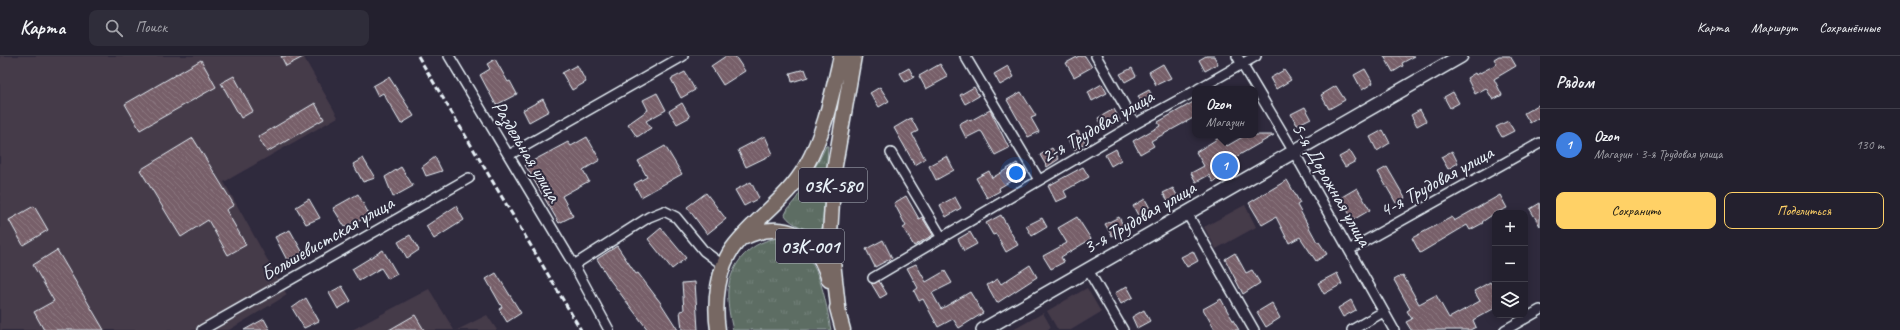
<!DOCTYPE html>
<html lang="ru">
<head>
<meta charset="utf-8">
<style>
  :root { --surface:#23202e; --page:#2f2d3a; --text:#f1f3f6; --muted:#a3a3aa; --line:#403e4a; --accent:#ffd166 }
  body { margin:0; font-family:Caveat,sans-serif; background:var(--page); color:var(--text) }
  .controls { position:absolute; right:12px; bottom:12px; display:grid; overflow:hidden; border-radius:8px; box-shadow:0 2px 10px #0003 }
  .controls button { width:36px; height:36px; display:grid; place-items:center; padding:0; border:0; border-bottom:1px solid var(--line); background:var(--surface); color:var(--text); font:20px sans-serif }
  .you { position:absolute; left:1016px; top:117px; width:14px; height:14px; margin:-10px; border:3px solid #fff; border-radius:50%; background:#1a73e8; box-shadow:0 0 0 6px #1a73e833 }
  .badge { display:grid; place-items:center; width:26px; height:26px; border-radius:50%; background:var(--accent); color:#fff; font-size:13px; font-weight:700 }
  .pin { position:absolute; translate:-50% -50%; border:2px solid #fff; box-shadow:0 1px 4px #0006 }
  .popup { position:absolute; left:1192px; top:30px; width:66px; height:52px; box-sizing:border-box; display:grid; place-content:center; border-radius:8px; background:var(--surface); filter:drop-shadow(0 1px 3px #0005); font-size:13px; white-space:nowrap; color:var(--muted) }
  .popup b { font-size:15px; color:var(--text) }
  .popup::after { content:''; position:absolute; left:50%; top:100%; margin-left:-8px; border:8px solid transparent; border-top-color:var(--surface) }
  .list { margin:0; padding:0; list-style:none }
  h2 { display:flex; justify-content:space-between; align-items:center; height:52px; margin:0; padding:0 16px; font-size:17px }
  h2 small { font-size:13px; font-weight:400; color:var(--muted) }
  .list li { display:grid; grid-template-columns:26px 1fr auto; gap:12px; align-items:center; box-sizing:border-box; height:72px; padding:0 16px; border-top:1px solid var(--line) }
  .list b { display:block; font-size:15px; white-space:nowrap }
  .list p { margin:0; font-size:13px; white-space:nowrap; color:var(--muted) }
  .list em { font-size:13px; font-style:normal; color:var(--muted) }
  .actions { display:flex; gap:8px; padding:12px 16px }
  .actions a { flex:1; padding:9px 0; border:1px solid var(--accent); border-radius:8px; text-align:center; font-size:14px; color:var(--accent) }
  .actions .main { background:var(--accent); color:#111 }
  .icon { flex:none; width:22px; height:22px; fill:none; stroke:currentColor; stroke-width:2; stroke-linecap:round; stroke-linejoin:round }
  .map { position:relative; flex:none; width:1540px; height:274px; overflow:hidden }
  header { display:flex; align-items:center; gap:24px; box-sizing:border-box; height:56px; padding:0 20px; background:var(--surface); border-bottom:1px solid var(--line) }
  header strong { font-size:19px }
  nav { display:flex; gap:22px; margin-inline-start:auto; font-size:14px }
  .search { width:280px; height:36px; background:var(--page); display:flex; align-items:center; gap:10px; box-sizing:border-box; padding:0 14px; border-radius:8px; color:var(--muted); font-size:15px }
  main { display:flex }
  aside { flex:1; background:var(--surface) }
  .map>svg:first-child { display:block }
</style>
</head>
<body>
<header>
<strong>Карта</strong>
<div class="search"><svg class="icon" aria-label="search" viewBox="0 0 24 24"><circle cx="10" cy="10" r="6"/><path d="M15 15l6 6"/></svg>Поиск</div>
<nav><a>Карта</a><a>Маршрут</a><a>Сохранённые</a></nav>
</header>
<main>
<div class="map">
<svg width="1540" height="274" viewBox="0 0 1540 274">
  <defs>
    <pattern id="grass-tufts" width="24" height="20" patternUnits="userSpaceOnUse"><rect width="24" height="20" fill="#5d6d64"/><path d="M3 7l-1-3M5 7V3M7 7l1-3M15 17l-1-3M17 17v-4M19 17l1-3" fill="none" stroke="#74827b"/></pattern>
    <pattern id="building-back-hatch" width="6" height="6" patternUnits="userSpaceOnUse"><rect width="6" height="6" fill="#775f69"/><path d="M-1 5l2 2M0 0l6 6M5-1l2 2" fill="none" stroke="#8a767f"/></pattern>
  </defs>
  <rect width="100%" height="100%" fill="#2f2a3d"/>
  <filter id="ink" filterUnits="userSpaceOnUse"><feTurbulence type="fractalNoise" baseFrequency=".025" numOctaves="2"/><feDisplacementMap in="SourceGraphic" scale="8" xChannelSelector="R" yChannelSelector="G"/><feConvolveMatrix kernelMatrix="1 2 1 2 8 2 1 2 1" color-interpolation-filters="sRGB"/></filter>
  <g filter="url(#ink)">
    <!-- built -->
    <path fill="#453a4a" d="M0,0H303L338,61L224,126L287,239L229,274H0Z
      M1245,149L1256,171L1216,193L1204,171Z
      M1087,232L1101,256L1071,274H1058L1047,255Z
      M429,233L454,274H352Z
      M1043,257L1051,271L1047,274H1013Z
      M487,259L497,274H457Z"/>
    <!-- grass -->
    <path fill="url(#grass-tufts)" stroke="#a2afae" d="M826,90H828L823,169L820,176C809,175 791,169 785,159C788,150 795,146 799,138C809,123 818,107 826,90Z
      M780,182C785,184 790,186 794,188C820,202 826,248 831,274H733C730,262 727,246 728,234C731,206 752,184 780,182Z"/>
    <!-- building -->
    <path fill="url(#building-back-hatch)" stroke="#e8f1f8" d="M281,0H305L286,10Z
      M726,0H735L745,15L723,29L711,10Z
      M1079,0H1085L1092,11L1074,21L1066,7Z
      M1206,0H1214L1218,8L1205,15L1199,4Z
      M1384,0H1415L1402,7L1403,10L1393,16Z
      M1499,0H1510L1516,10L1494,23L1502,39L1493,44L1486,32L1475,38L1467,22L1475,17L1476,19L1497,8L1494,3Z
      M495,3L508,26L510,25L517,38L496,49L480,19L490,13L487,8Z
      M201,4L216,31L140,74L125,48Z
      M940,8L948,21L926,33L919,20Z
      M1163,8L1171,22L1156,29L1149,16Z
      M577,9L586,26L572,34L562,17Z
      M1008,10L1014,21L1000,29L994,18Z
      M909,12L914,21L905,26L900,17Z
      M1132,12L1136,20L1125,26L1120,18Z
      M805,13L808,21L792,26L790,17Z
      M1365,13L1373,27L1362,34L1354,19Z
      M1284,14L1291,24L1276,33L1270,22Z
      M685,16L695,34L681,42L671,23Z
      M234,20L253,55L241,62L221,27Z
      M389,21L414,60L401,68L383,37L378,40L373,30Z
      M1102,28L1107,37L1092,45L1088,36Z
      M1336,30L1345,44L1329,53L1321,39Z
      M880,31L889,45L879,51L870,37Z
      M974,31L979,40L965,48L960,39Z
      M1149,34L1153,41L1142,48L1138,40Z
      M1021,36L1036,60L1031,62L1039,76L1028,81L1007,44Z
      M1453,36L1459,47L1450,52L1444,41Z
      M657,37L666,54L646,65L651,72L637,81L628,68L648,54L643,44Z
      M543,43L549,55L529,66L523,54Z
      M1195,45V61L1151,85L1154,90L1140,98L1133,85L1160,70L1158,66Z
      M315,47L324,63L267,96L258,81Z
      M682,47L690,61L677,68L669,55Z
      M1540,48V61L1530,67L1524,57Z
      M1305,51L1311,62L1297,69L1291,58Z
      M1114,53L1120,64L1104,73L1098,62Z
      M990,54L1009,92L995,99L982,76L980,75L966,82L959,68L968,63L970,65Z
      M1420,54L1426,65L1417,70L1411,59Z
      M911,62L918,75L912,78L925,103L915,109L894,72Z
      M1508,65L1514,75L1502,81L1496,71Z
      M1383,74L1390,87L1377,95L1370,81Z
      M1078,75L1085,87L1074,94L1067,82Z
      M1246,79H1274L1234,102L1239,110L1213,126L1209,119L1196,126L1191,117L1204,110L1196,96L1222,80L1227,90Z
      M765,80L773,98L746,111L738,94Z
      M587,81L600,104L583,114L589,125L562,140L573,160L559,167L525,109L568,86L571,90Z
      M193,82L234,149L226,154L246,189L228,199L208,164L181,181L140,114Z
      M665,90L682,118L641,141L634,128L647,121L638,105Z
      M1052,92L1059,103L1047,111L1040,99Z
      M1116,93L1121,104L1111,110L1105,99Z
      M1350,95L1356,105L1345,111L1339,101Z
      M1452,95L1458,107L1448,113L1441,101Z
      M947,100L954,114L936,124L929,110Z
      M435,101L442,115L426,120L422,111Z
      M363,102L375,122L363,126L353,108Z
      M1017,107L1023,118L999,132L1000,135L987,142L976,122L989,115L992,122Z
      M401,111L413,130L393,141L385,121Z
      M1083,111L1089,121L1064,135L1067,141L1056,146L1048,130Z
      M1387,111L1405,142L1396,147L1378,116Z
      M1287,124L1300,147L1297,149L1317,186H1319L1327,198L1316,205L1300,181L1289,187L1276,161L1262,169L1249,147Z
      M751,126L759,142L744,150L735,134Z
      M1173,132L1178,141L1169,146L1163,137Z
      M1357,132L1370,154L1353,164L1340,142Z
      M706,137L726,163L707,178L687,151Z
      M358,138L370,160L345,171L333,152Z
      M1500,139L1507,152L1495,157L1482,166L1483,167L1470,174L1467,169L1420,197L1412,182L1452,161L1454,165Z
      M906,140L919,163L922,161L933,179L914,190L903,172L906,170L894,147Z
      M955,141L961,152L946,161L940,149Z
      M309,143L320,162L306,168L296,151Z
      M1145,143L1151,154L1139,161L1133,150Z
      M1540,147V170L1530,153Z
      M34,150L48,174L23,189L9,164Z
      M456,150L464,164L434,183L426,170Z
      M1001,159L1018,189L1006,196L996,178L993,179L986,167Z
      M1077,161L1091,183L1061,201L1064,206L1051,213L1043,200L1067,187L1058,172Z
      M1119,161L1125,173L1112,180L1105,168Z
      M1042,162L1047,171L1032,180L1026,170Z
      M661,172L686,202L672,213L648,183Z
      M290,174L303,197L287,204L275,181Z
      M970,176L977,188L964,195L958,183Z
      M410,179L419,194L407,202L398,186Z
      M883,184L892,202L875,211L866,193Z
      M617,190L636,218L638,217L660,246L678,274H648L610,224L597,203Z
      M57,194L104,274H44L34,256L54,245L33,209Z
      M383,194L397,218L388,223L381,212L359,225L352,213Z
      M1193,195L1198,205L1187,211L1181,201Z
      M1235,197L1246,217L1252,214L1260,227L1243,238L1225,203Z
      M916,208L926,226L945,215L952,227L932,237L941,253L970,236L983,257L959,272L953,263L938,271L923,243L919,245L914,235L918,232L907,212Z
      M1030,209L1037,221L997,247L987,229L998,223L1001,228Z
      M496,217L521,257L507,266L499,253L502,251L486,223Z
      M1337,217L1342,228L1324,238L1318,227Z
      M1403,219L1419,248L1436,239L1449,262L1480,245L1474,235L1490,226L1495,234V252L1473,264L1476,271L1470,274H1411L1406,266L1412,263L1407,255L1410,253L1394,224Z
      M879,225L887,238L880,242L871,227Z
      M695,226L698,274H682L680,255L684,254L682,227Z
      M342,230L351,245L338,253L329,237Z
      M1127,230L1133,241L1121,248L1115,237Z
      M306,242L319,265L304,272L292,252Z
      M1221,243L1228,256L1239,274H1215L1203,253Z
      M1351,244L1356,254L1343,261L1338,252Z
      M1272,247L1280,262L1266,271L1257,256Z
      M1144,254L1150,265L1137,272L1132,261Z
      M415,259L424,274H389Z
      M264,263L270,274H244Z"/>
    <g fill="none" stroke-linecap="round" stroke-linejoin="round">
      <!-- street casing -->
      <g stroke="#e8f1f8" stroke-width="12">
        <path id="street" d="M449,0L574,209L609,274
          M965,0L1039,124
          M1096,0L1135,68
          M1237,0L1294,96L1394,274
          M1198,33L1256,0
          M891,97L942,182
          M509,99L683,0
          M1187,157L1254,274
          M1349,194L1540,87
          M574,209L649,161L664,155L676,161L704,195L724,210
          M1088,214L1123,274
          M873,222L1135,68L1195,35
          M202,274L469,122
          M1352,274L1383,256
          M1505,274L1540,254"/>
      </g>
      <!-- secondary casing -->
      <g stroke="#e8f1f8" stroke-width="16">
        <path id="secondary" d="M983,274L1461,0"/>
      </g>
      <!-- primary casing -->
      <g stroke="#e8f1f8" stroke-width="17">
        <path id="primary" d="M745,181C787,162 817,182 829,224
          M837,252L843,274
          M839,260L830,178L834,115L854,0
          M718,274C714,247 717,211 735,189C757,161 788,142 806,110C825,76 832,38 841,0"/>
      </g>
      <!-- street -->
      <use href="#street" stroke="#2f2a3d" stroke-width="9"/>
      <!-- secondary -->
      <use href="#secondary" stroke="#2f2a3d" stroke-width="13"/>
      <!-- primary -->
      <use href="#primary" stroke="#776864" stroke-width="14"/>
      <!-- rail -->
      <path stroke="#e8f1f8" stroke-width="3" stroke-dasharray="6 3" stroke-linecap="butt" d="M418,0L581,274"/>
    </g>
  </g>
  <g text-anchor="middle" stroke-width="4" stroke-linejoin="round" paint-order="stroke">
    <!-- shield labels -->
    <g fill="#2f2a3d" stroke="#b0b5c0" stroke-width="1">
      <rect x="799" y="112" width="68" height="34" rx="3"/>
      <rect x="776" y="173" width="68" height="34" rx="3"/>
    </g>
    <g font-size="19" font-weight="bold" fill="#e8f1f8">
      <text x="833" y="136">03К-580</text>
      <text x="810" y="197">03К-001</text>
    </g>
    <!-- street labels -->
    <g font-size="20" fill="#e8f1f8" stroke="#2f2a3d">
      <text transform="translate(1097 70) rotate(-30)" y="7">2-я Трудовая улица</text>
      <text transform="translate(527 95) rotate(59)" y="7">Раздельная улица</text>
      <text transform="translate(1436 125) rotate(-29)" y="7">4-я Трудовая улица</text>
      <text transform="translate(1332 128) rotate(60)" y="7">5-я Дорожная улица</text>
      <text transform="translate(1139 161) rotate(-30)" y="7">3-я Трудовая улица</text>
      <text transform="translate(327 182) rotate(-30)" y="7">Большевистская улица</text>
    </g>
  </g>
</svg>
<div class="controls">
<button>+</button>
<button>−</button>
<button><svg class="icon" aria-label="layers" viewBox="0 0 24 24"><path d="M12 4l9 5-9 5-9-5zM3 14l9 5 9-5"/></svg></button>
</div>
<div class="you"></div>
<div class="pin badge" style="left:1225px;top:110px;background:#3f7fe0">1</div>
<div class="popup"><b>Ozon</b>Магазин</div>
</div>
<aside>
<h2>Рядом<small></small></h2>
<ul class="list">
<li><span class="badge" style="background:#3f7fe0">1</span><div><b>Ozon</b><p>Магазин · 3-я Трудовая улица</p></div><em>130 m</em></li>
</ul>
<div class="actions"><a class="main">Сохранить</a><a>Поделиться</a></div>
</aside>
</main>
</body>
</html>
